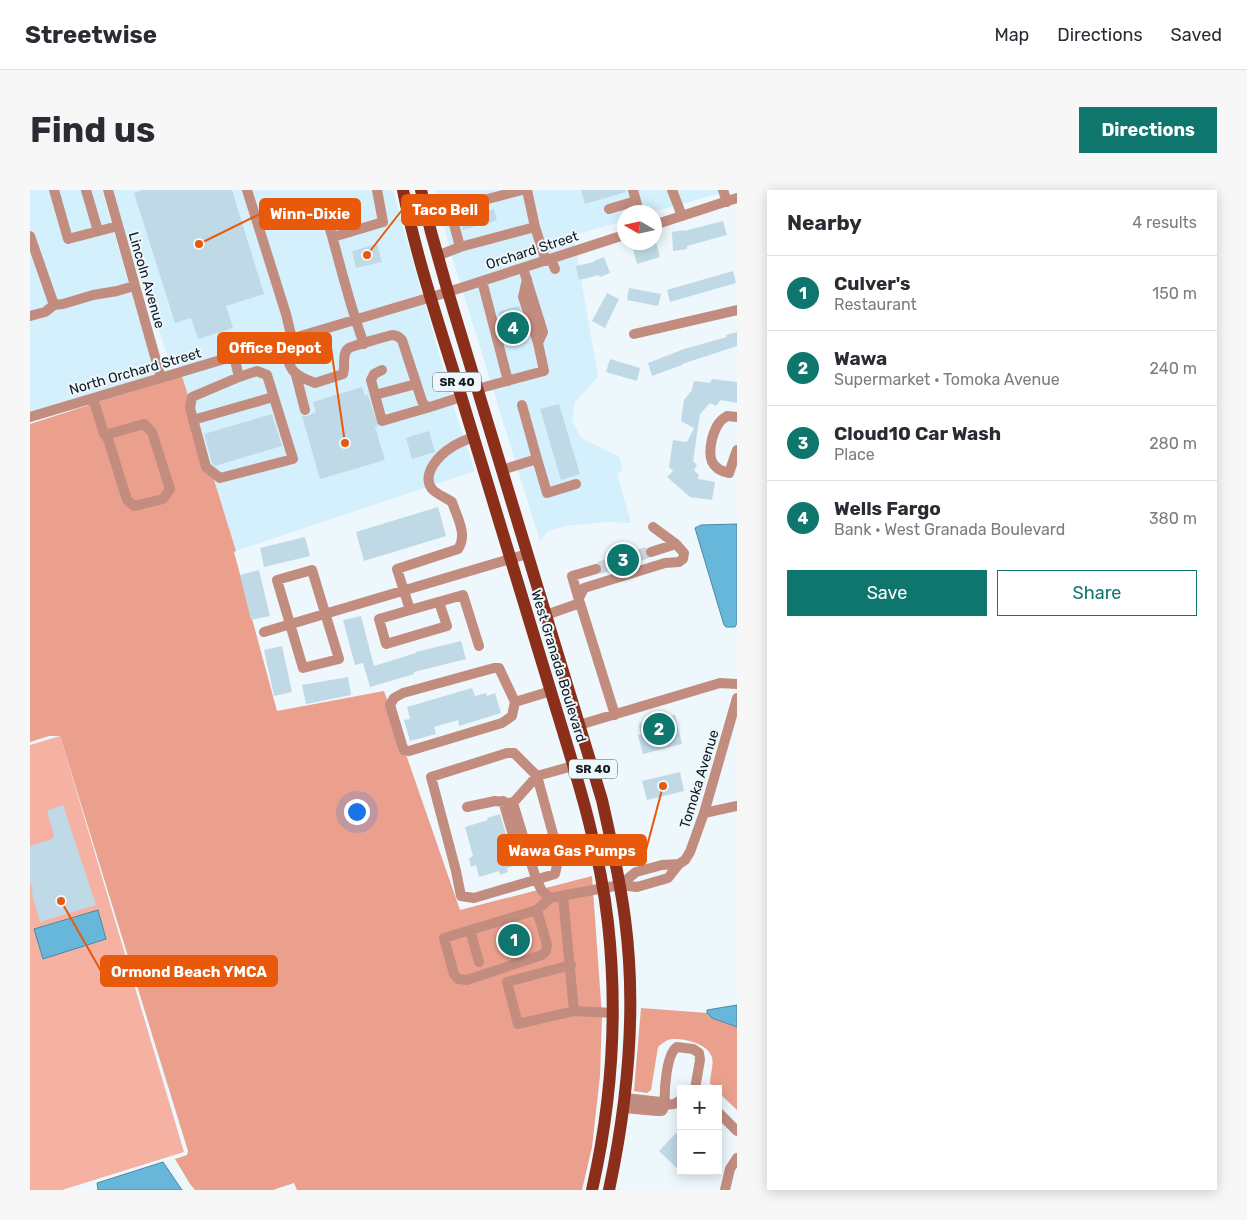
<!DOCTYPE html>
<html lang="en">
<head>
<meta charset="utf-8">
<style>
  :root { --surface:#fff; --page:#f7f7f7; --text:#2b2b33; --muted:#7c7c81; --line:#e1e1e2; --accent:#0f766e }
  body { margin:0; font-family:Rubik,sans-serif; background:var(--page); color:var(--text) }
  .controls { position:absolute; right:15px; bottom:15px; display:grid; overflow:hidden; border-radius:0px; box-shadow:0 2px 12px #0003 }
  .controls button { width:45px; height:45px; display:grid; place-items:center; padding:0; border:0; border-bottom:1px solid var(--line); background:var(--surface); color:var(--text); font:25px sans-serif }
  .compass { position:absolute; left:587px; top:15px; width:45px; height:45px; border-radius:50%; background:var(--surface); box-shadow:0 2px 12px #0003; rotate:279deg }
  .you { position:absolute; left:326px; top:621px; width:18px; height:18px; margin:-12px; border:4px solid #fff; border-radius:50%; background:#1a73e8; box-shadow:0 0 0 8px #1a73e833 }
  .badge { display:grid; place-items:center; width:32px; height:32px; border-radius:50%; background:var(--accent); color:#fff; font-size:16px; font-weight:700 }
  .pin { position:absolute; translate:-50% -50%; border:2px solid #fff; box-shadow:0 1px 5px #0006 }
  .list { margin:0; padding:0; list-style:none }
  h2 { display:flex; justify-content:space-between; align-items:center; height:65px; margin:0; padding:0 20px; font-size:21px }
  h2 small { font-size:16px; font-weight:400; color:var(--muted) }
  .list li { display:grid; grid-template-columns:32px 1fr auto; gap:15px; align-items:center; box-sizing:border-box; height:75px; padding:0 20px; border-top:1px solid var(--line) }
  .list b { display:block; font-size:19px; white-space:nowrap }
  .list p { margin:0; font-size:16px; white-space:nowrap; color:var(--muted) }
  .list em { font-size:16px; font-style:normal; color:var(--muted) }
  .actions { display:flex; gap:10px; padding:15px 20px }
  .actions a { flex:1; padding:11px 0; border:1px solid var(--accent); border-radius:0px; text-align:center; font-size:18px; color:var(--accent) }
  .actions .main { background:var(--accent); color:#fff }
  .map { position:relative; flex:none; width:707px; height:1000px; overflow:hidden; border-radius:0px }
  header { display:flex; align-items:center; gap:30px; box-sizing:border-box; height:70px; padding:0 25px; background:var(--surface); border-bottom:1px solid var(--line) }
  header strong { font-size:24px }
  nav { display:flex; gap:28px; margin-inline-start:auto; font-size:18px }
  .intro { display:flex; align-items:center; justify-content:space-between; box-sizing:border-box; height:120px; padding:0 30px }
  h1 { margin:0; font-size:35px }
  .button { padding:12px 22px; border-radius:0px; background:var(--accent); color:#fff; font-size:18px; font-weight:700 }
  main { display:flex; gap:30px; padding:0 30px }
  aside { flex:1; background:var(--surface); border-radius:0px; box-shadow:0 2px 12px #0003 }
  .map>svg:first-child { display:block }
</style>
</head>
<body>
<header>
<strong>Streetwise</strong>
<nav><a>Map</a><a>Directions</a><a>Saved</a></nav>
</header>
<div class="intro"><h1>Find us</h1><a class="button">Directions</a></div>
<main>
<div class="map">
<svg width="707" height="1000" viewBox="0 0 707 1000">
  <rect width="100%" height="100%" fill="#edf7fc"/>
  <!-- built -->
  <path fill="#d4f0fd" d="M0,0H72L125,185L0,222Z
    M83,0H363L392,105L150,178L148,173L141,175L102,67Z
    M406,0H702L623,22H594V31L544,45L545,56L430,93L419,56Z
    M547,65L568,187L545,212L542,230L551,248L589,267L593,281L587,283L601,333L577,332L534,336L518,341L510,351L433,102Z
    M395,114L427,228L445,281L206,361L152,186Z"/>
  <!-- green -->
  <path fill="#f5b1a1" d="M30,546L154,962L32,1000H0V555Z"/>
  <!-- forest -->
  <path fill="#eba08e" d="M152,186L206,361L204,362L247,521L354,501L430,720L562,686L572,826L570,886L562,957L552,1000H267L264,993L243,1000H165L160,994L145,969L157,965L158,961L30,546H19L0,552V234L68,212Z
    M611,818L677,823L682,828L707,837V920L688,902V899H685L680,893C680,884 685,873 681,865C676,853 653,848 642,849C636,850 632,853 628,857L621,900L617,903L604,901Z"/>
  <!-- water -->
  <path fill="#67b7da" stroke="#4d88a2" d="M707,334V433L705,437H696L694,435L665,338L671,335Z
    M68,720L76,749L13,769L4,739Z
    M707,815V837L682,828L677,823V820Z
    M133,972L152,1000H68L67,993Z"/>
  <!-- building -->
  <path fill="#bfdae6" d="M113,0H202L234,104L196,116L203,138L168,149L161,128L145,133L104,3Z
    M551,0H596V2L555,14Z
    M452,18L454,22L464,19L467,30L433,40L430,29L440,25L439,21Z
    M693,31L697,45L657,56V59L643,61L642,42L654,40V41Z
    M619,52H626L630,67L607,74L603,60L615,56V54Z
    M347,54L352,72L326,78L322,61Z
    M574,67L580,83L570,87L569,85L549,90L546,76L564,72V71Z
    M703,81L706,93L640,112L637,100Z
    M599,98L631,104L628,116L597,110Z
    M577,103L589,109L575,138L562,131Z
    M489,116L499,148L495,149L497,153L484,157L482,154L479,155L476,144L473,145L469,122Z
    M707,142V156L652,174V175L622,186L618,173L654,159L697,147L696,145Z
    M580,169L610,178L607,191L576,182Z
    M682,189L707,192V213L691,210L686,216L680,213L670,224L663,271L667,275L664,280L669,285L668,289L685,292L682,310L660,307L637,287L643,281L639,277L643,250L657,252L664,238L651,231L654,210L662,200L664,191L680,193Z
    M332,197L335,206L338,205L348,236L345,237L355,270L290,289L272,226H277L286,222L283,212Z
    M529,214L550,284L531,290L510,219Z
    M242,224L252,256L185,276L182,273L174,244Z
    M399,241L405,262L382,269L376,248Z
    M408,317L416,346L334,371L326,342Z
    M275,347L280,366L234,377L230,358Z
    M616,357L614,364L619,368L570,384L573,378L570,374L567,372Z
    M229,380L240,426L221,430L210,385Z
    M331,426L344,476L386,463V462L431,451L436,469L384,482V484L340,497L333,473L325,475L313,430Z
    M252,456L262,502L244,506L234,460Z
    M318,487L321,505L276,514L272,495Z
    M442,498L445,506L456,503L457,506L465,503L471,523L429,536L428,530L404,537L406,544L380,551L374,530L380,529L377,517Z
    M645,525L652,554L613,564L608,545H611L609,534Z
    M650,582L654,601L617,610L612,591Z
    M33,615L66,715L10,732L1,701H3L0,692V656L22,649L24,646L17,621Z
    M470,624L477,647L481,652L487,651L494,673L477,678L478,682L470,685L469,681L449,687L446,675L441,677L439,668L443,666L435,637L458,630L457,628Z
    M651,938V982L629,961Z"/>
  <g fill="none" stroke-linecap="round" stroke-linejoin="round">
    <!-- minor-tunnel -->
    <path stroke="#ccd6db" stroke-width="10" stroke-dasharray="10 5" stroke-linecap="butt" d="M566,379L621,362"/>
    <!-- minor -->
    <path stroke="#c28c7f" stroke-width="10" d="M24,0L38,49L88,36
      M56,0L68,41
      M78,0L131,188
      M217,0L256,124L262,149
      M492,0L420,19L430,57L505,37
      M497,0L505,37L516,71
      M603,0L609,22
      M642,0L652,26
      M693,0L697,12
      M579,19L606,11
      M396,22L420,19
      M298,32C310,73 319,114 334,154
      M624,35L707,8
      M0,46L24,115
      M303,47L353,32L347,0
      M407,66L430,57
      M521,69L525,79
      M497,89L493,107L508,153
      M452,91L478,191
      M0,126L15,122L24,115L33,114L63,105L87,101L104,96
      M604,144L707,120
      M253,152C260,178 258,183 285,193L313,184C316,176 311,163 319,158C322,156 358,146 362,145C367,145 369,147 372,150L392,211L395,216L400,217L431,207
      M204,166L209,187L227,181L237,185L263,269L190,288L176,277L160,218L162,207L209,187
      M352,180L344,184L341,190L352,231L400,217
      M266,185L275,220
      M447,199L514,181L508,153L513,142L493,78
      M345,205L386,194
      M63,208L74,244L78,249L97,310L104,316L133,309L140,299L122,242L114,234L75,245
      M492,215L507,269
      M0,227L418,102L594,45
      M707,227L697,226C688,231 685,239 682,249C678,267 680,279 699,283L707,260
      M163,230L243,207
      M443,247C436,250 428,253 422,257C409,265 391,284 402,299C406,304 417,308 422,312C427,327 438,345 428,359L367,379L380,420L433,405L449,456
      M472,280L507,269L517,303L546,294
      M623,337L646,354
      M282,380L309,469L273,478L247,390Z
      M549,408L554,398L635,373L649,372L653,369L654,363L646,354L621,362
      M549,410L542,386L566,379
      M380,420L349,429L356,454L417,436L409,412
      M516,425L550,413L585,525
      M234,442L497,364
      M464,478H469L485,512L482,526L472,533L379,561L374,560L372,555L360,515L364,508L373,503Z
      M485,512L521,501
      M549,535L690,493L707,494
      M477,563H484L507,586L529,666L525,684L444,708L431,706L426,681L401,587Z
      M543,576L507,586L483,613L506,689L512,701L520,708L590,695L607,697L638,688L649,674L655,670L660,662L674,623L707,508
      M473,611L483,645L492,642
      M437,617L465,611L483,613
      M674,623L707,616
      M590,695L606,682L632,675L649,674
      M533,706L544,821
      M507,720L517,755L516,761L512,765L437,790L428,789L424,784L414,748L507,720L520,708
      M440,740L449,772
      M541,775L477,792L488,834L544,821L583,823
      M651,910L644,914L635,915C634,902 636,864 647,857L663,859L669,863L670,870L665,899
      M594,918L627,921H632L635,915L631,912L595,908
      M688,922L707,941
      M695,1000L700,979L707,968"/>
    <!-- major -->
    <path stroke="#8b2f1b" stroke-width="12" d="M373,0C387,71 411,140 432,209C462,307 491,404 521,502C544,578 569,653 578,733C588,823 582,912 562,1000
      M391,0L401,42L418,102L572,610C581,650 590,689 595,729C607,820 598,911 579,1000"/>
  </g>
  <g text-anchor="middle" stroke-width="4" stroke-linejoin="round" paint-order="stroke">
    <!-- shield labels -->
    <g fill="#edf7fc" stroke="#535c61" stroke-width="1">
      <rect x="403" y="182.5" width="48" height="19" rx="4"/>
      <rect x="539" y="569.5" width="48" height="19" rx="4"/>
    </g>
    <g font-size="12" font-weight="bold" fill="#111a1f">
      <text x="427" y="196">SR 40</text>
      <text x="563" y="583">SR 40</text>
    </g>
    <!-- street labels -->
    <g font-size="14" fill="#111a1f" stroke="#edf7fc">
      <text transform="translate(502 60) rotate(-18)" y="5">Orchard Street</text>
      <text transform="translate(117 90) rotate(74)" y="5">Lincoln Avenue</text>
      <text transform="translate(105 181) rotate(-16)" y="5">North Orchard Street</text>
      <text transform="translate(529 476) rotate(73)" y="5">West Granada Boulevard</text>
      <text transform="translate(669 589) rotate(-73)" y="5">Tomoka Avenue</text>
    </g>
  </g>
  <!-- callouts -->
  <path fill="none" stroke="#e8590c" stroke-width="2" d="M337 65L372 20M169 54L230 24M315 253L301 158M633 596L616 660M31 711L71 781"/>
  <g fill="#e8590c" stroke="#edf7fc" stroke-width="2">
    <circle cx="337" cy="65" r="5"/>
    <circle cx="169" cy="54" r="5"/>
    <circle cx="315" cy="253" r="5"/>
    <circle cx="633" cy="596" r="5"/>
    <circle cx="31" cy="711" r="5"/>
  </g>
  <g fill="#e8590c" stroke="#e8590c" stroke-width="2">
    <rect x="372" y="5" width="86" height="30" rx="5"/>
    <rect x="230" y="9" width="100" height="30" rx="5"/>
    <rect x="188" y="143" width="113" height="30" rx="5"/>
    <rect x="468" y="645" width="148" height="30" rx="5"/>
    <rect x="71" y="766" width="176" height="30" rx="5"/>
  </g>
  <g font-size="15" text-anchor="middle" font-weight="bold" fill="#fff">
    <text x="415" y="25">Taco Bell</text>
    <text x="280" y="29">Winn-Dixie</text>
    <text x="245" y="163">Office Depot</text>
    <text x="542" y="666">Wawa Gas Pumps</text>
    <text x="159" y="787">Ormond Beach YMCA</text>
  </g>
</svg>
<div class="controls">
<button>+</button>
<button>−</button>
</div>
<svg class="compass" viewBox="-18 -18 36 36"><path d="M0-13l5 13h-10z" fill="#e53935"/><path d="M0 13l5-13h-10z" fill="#7c7c81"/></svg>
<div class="you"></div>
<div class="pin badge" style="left:484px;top:750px">1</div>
<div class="pin badge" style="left:629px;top:539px">2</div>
<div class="pin badge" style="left:593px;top:370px">3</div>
<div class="pin badge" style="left:483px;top:138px">4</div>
</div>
<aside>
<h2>Nearby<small>4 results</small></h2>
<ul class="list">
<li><span class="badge">1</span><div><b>Culver's</b><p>Restaurant</p></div><em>150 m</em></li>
<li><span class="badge">2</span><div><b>Wawa</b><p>Supermarket · Tomoka Avenue</p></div><em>240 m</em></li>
<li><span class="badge">3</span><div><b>Cloud10 Car Wash</b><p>Place</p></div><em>280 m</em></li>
<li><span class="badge">4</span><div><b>Wells Fargo</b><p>Bank · West Granada Boulevard</p></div><em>380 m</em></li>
</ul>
<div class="actions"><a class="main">Save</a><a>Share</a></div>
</aside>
</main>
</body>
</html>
